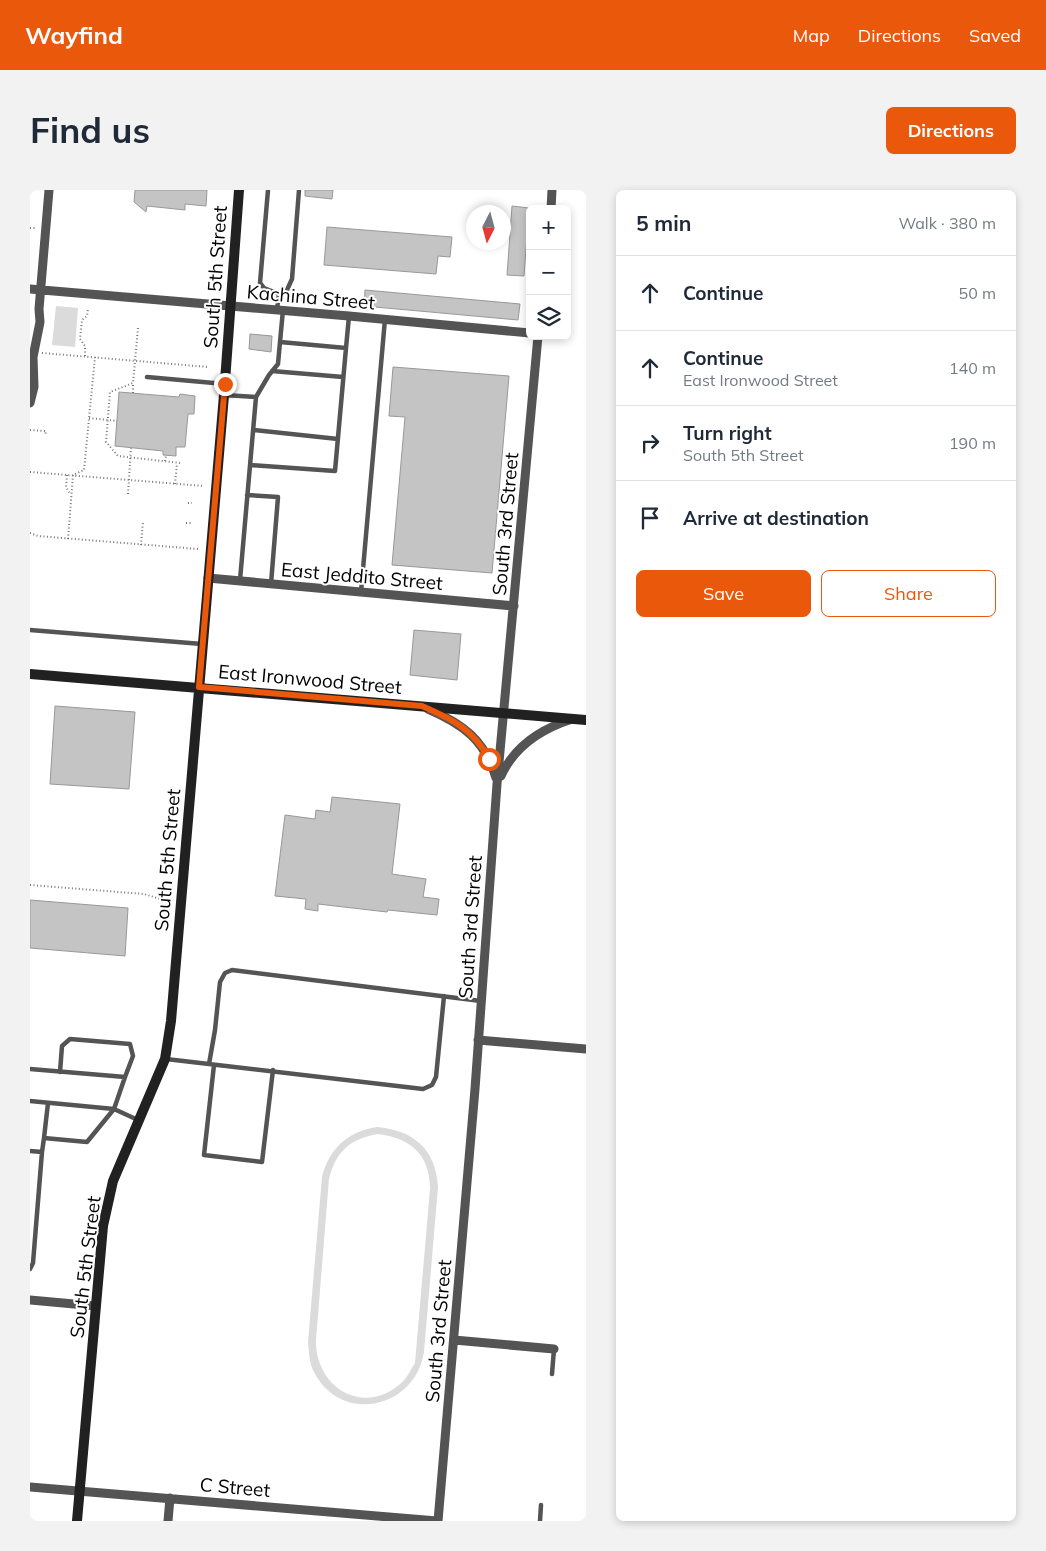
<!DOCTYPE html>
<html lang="en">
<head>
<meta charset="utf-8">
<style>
  :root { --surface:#fff; --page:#f2f2f3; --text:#1f2937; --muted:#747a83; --line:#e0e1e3; --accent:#ea580c }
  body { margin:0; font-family:Mulish,sans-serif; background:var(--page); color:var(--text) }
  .controls { position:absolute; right:15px; top:15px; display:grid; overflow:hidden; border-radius:8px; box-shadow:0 2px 8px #0003 }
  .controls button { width:45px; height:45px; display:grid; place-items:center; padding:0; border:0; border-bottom:1px solid var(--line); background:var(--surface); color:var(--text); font:25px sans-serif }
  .compass { position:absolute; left:436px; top:15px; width:45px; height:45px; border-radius:50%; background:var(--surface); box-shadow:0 2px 8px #0003; rotate:186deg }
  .stop { position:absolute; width:15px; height:15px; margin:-11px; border:4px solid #ea580c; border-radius:50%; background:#fff }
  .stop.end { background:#ea580c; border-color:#fff; box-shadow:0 1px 5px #0008 }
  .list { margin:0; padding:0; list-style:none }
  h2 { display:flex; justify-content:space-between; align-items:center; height:65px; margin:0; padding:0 20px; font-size:21px }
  h2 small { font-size:16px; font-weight:400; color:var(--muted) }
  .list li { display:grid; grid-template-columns:32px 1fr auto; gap:15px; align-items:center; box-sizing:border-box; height:75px; padding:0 20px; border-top:1px solid var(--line) }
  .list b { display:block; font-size:19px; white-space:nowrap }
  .list p { margin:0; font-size:16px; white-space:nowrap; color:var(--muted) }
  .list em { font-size:16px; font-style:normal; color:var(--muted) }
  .actions { display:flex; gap:10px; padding:15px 20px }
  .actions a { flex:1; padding:11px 0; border:1px solid var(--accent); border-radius:8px; text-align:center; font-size:18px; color:var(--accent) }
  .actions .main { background:var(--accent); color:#fff }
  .icon { flex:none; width:28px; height:28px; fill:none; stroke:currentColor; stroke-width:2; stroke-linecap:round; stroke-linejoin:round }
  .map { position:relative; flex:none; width:556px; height:1331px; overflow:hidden; border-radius:8px }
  header { display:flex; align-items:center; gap:30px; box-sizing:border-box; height:70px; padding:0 25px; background:var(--accent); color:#fff }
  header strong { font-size:24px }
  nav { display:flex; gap:28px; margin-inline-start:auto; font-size:18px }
  .intro { display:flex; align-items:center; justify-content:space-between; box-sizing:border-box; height:120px; padding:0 30px }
  h1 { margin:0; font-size:35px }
  .button { padding:12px 22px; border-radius:8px; background:var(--accent); color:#fff; font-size:18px; font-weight:700 }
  main { display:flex; gap:30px; padding:0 30px }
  aside { flex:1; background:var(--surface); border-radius:8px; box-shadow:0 2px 8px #0003 }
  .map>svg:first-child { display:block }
</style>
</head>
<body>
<header>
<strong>Wayfind</strong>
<nav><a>Map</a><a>Directions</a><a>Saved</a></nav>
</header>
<div class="intro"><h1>Find us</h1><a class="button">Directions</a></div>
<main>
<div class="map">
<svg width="556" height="1331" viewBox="0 0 556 1331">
  <rect width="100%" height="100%" fill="#fff"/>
  <!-- green -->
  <path fill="#dbdbdb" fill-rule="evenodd" d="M26,116L48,118L45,157L22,155Z
    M347,937C383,940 406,959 408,997L394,1162C385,1219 311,1235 284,1182C279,1173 279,1162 278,1152L292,987C299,959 318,941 347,937ZM348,944C381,948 400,965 400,999L385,1173C380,1181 376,1190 369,1195C331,1226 285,1196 286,1150L299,989C306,961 320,949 348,944Z"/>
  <!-- building -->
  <path fill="#c4c4c4" stroke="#989898" d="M105,0H177L176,16L155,14V20L117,16L116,22L104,12Z
    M275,0H303L302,9L275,6Z
    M482,16L499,18L494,86L477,85Z
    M297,37L422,47L420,67L408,66L406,84L294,75Z
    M335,100L490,114L488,130L334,116Z
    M220,144L242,146L241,162L219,159Z
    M363,177L479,186L462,383L362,375L375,227L359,226Z
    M89,202L149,207L150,204L165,206L164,224H158L155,257H146V266L133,265V261L85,256Z
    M384,440L431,444L427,490L380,485Z
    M25,516L105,522L99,599L20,594Z
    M302,607L370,614L362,684L396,689L393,707L409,709L407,725L358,720L357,722L288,714V721L275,719L276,709L245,706L255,625L285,629L286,620L300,622Z
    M0,710L98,718L95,766L0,758Z"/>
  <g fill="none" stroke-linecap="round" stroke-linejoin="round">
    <!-- path -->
    <path stroke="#767676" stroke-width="2" stroke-dasharray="1 2.5" stroke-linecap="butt" d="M0,38H6
      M108,138L103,193L80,202L76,252L88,266L150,273
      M12,163L178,177
      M55,166V156L50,149L52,130L57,126L58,118
      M103,203V193
      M59,228L87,231
      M0,240L16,241L15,245
      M135,271L136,265
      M0,282L174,296
      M37,285L36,297L40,304
      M145,294L147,274
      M98,304L101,258
      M158,313H162
      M156,333H161
      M0,343L8,346L168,359
      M38,349L43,285L54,280L65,167
      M111,355L113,331
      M0,695L114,704L137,711"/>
    <!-- lane -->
    <path stroke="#545454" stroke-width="4.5" d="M238,0L230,93L234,98L249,104
      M247,119L249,104L257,100L262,89L269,0
      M253,120L250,152L316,158L319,126
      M242,181L313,187
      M117,187L195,194
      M194,205L226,207L210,390
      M226,207L239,185L248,174L250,152
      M223,240L308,249
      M220,275L305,281L316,158
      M217,305L248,307L241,394
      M331,402L355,129
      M0,440L172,454
      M136,869L393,899L402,895L406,887L414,806
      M179,874L185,840L190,792L195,783L202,780L451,811
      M184,875L174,965L232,972L243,880
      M0,879L95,887L84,919L108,930
      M30,882L32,856L40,849L100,854L103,866L95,887
      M0,911L84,919
      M14,948L18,913
      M0,961L12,962L3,1073L0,1079
      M12,962L14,948L57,952L84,919
      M522,1184L524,1159
      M510,1331L511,1315"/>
    <!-- street -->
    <path stroke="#545454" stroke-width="9" d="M521,19L522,0
      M0,99L319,126L500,143
      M0,213L4,197L3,167L10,132L9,119L19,0
      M178,388L484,416
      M398,519C433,534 455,550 466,588
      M471,586C484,557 511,539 542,529
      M448,850L556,859
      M0,1110L66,1116
      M424,1150L524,1159
      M0,1297L407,1331
      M138,1331L140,1308
      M408,1331L445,899L467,594L508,146"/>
    <!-- secondary -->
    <path stroke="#212121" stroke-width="10" d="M0,484L556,530
      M47,1331L73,1036L83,991L135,869L141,831L194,205L209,0"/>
  </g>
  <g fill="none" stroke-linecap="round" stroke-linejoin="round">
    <!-- route -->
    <path stroke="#ea580c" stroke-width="6" d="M195,194L169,497L392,516C422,529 444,540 459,569"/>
  </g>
  <g text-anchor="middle" stroke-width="4" stroke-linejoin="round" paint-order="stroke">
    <!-- street labels -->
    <g font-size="19" fill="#000" stroke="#fff">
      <text transform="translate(185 87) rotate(-86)" y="7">South 5th Street</text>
      <text transform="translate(281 107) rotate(5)" y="7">Kachina Street</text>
      <text transform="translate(475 334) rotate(-85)" y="7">South 3rd Street</text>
      <text transform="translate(332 386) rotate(5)" y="7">East Jeddito Street</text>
      <text transform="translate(280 489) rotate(5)" y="7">East Ironwood Street</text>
      <text transform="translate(137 670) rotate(-85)" y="7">South 5th Street</text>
      <text transform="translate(440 737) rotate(-86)" y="7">South 3rd Street</text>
      <text transform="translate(55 1077) rotate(-83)" y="7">South 5th Street</text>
      <text transform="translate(408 1141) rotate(-85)" y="7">South 3rd Street</text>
      <text transform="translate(205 1297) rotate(5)" y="7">C Street</text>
    </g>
  </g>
</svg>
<div class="controls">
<button>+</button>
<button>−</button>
<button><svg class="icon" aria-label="layers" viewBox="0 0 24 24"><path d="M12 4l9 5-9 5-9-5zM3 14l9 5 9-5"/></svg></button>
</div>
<svg class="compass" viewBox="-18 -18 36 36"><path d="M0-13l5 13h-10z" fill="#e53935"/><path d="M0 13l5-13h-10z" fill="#747a83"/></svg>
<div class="stop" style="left:459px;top:569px"></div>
<div class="stop end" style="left:195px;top:194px"></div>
</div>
<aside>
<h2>5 min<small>Walk · 380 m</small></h2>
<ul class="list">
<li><svg class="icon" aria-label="ahead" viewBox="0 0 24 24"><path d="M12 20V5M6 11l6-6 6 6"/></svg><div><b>Continue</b></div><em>50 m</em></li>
<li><svg class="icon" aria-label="ahead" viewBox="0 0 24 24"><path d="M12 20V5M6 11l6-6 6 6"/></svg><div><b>Continue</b><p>East Ironwood Street</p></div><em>140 m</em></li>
<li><svg class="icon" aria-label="right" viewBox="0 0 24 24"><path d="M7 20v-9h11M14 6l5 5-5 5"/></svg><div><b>Turn right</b><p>South 5th Street</p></div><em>190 m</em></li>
<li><svg class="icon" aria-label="arrive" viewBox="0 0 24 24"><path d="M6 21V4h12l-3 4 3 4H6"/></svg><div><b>Arrive at destination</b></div></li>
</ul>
<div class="actions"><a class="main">Save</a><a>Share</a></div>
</aside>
</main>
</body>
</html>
